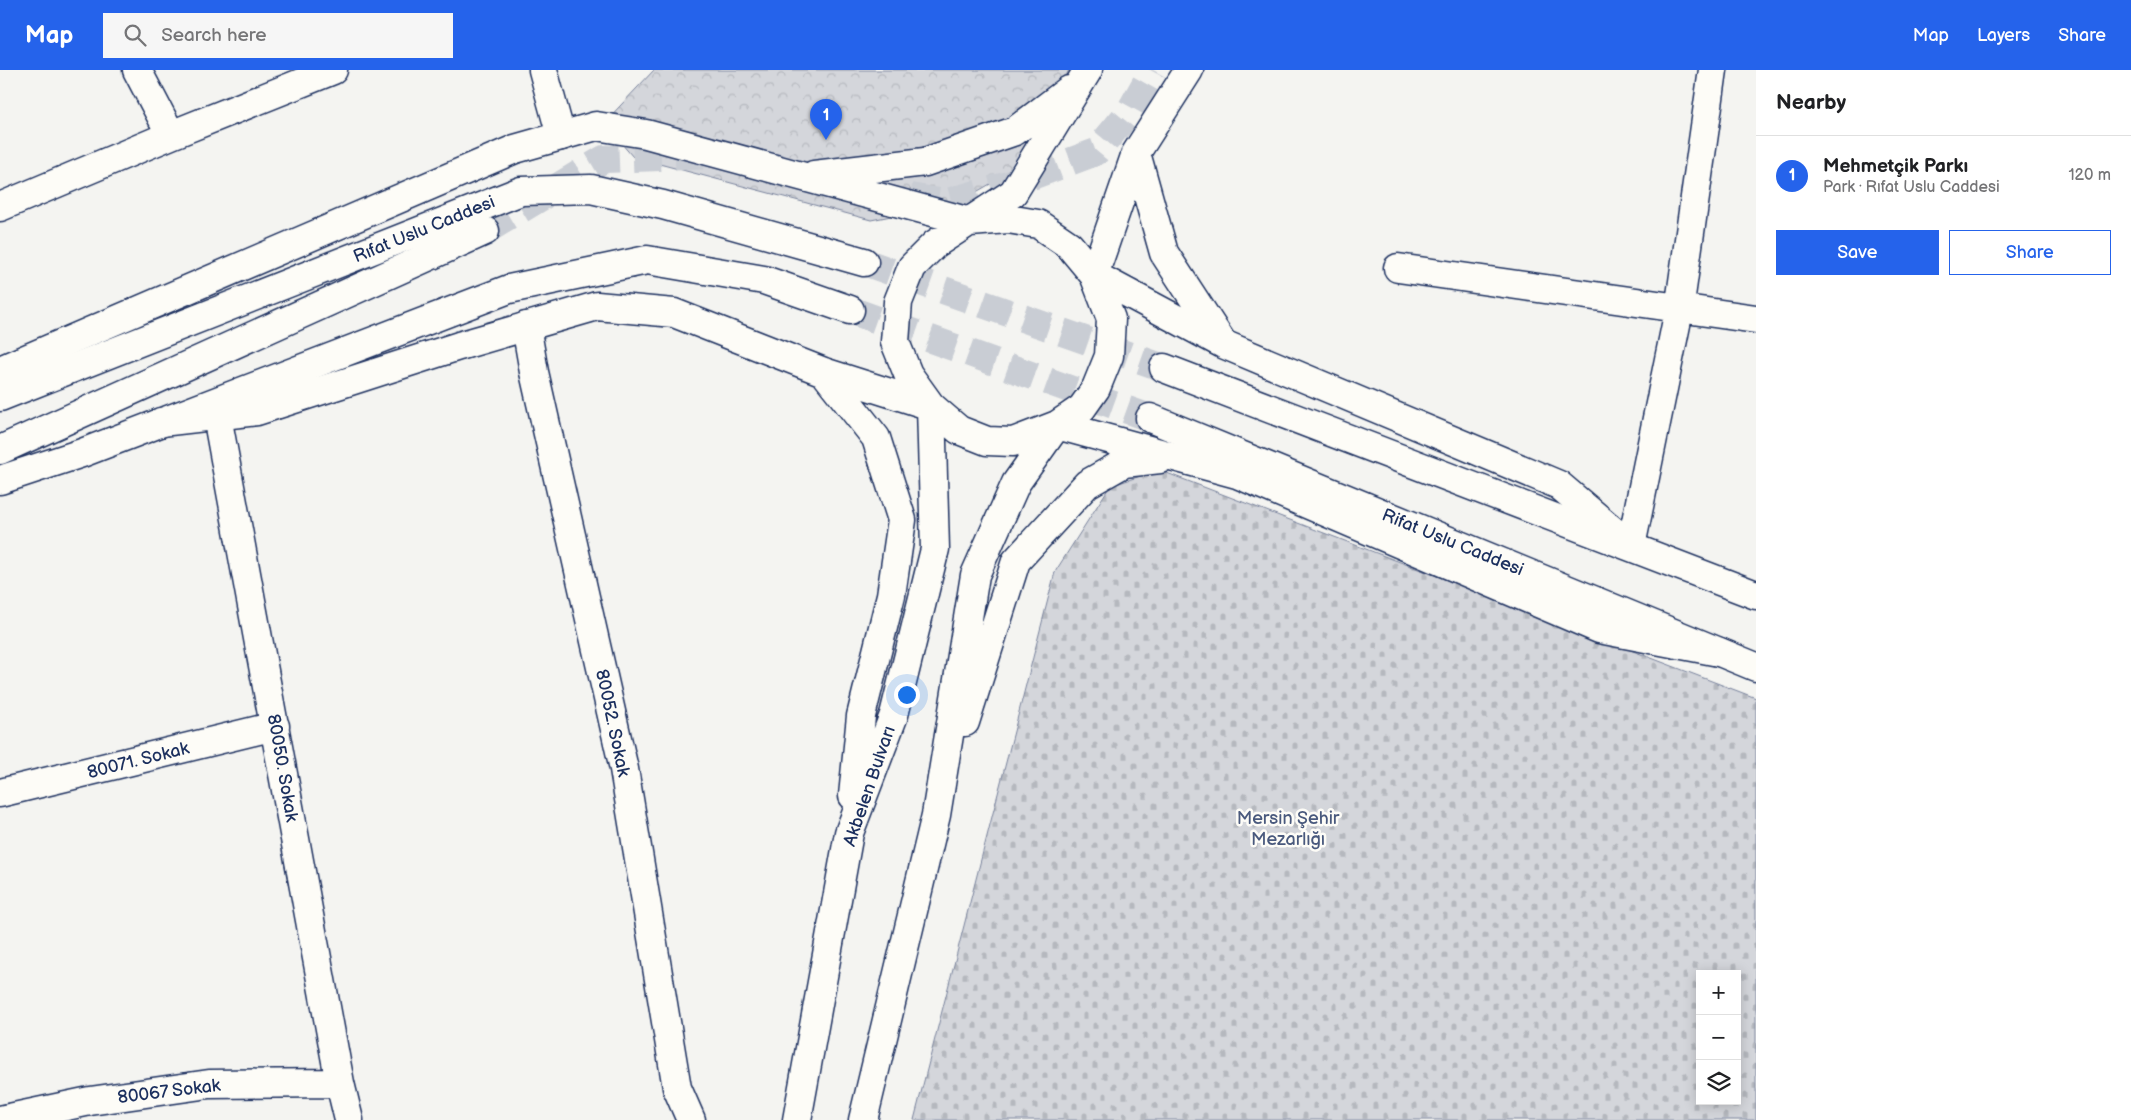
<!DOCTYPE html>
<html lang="en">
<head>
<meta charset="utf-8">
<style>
  :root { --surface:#fff; --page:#f6f6f6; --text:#202124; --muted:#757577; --line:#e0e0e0; --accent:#2563eb }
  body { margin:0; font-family:"Balsamiq Sans",sans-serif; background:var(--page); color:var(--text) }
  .controls { position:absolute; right:15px; bottom:15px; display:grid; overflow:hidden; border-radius:0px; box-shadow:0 2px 12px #0003 }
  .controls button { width:45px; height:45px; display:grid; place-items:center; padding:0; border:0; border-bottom:1px solid var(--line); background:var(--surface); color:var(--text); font:25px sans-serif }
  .you { position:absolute; left:906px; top:624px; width:18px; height:18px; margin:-12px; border:4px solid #fff; border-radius:50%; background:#1a73e8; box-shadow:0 0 0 8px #1a73e833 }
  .badge { display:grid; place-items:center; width:32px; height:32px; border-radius:50%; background:var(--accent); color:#fff; font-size:16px; font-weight:700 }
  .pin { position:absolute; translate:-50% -41px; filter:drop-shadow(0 1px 2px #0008) }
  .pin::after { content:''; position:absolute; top:26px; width:18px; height:15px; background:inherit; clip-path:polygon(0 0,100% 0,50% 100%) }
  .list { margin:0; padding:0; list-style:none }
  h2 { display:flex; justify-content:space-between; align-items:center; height:65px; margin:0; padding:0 20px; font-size:21px }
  h2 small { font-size:16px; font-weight:400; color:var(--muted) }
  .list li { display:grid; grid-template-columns:32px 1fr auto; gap:15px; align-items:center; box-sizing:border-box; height:80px; padding:0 20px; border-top:1px solid var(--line) }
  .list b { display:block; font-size:19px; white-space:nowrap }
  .list p { margin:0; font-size:16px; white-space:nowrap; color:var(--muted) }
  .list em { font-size:16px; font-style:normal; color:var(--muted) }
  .actions { display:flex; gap:10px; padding:15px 20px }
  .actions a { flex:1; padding:11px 0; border:1px solid var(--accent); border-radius:0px; text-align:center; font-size:18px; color:var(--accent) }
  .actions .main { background:var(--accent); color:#fff }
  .icon { flex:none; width:28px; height:28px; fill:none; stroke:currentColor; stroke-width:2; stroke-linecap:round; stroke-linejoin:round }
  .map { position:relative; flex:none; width:1756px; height:1050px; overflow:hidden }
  header { display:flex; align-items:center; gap:30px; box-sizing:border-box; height:70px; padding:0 25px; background:var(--accent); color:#fff }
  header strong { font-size:24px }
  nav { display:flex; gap:28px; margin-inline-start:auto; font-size:18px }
  .search { width:350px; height:45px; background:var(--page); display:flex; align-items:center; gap:12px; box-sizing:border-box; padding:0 18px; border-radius:0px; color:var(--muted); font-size:19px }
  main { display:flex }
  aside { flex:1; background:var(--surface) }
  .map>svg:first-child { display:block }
</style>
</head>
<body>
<header>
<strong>Map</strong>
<div class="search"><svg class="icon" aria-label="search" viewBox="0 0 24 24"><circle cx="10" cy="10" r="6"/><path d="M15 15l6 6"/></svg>Search here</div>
<nav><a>Map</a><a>Layers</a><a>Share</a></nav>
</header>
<main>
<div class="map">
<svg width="1756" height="1050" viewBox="0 0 1756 1050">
  <defs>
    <pattern id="cemetery-stones" width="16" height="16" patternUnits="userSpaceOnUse" patternTransform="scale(1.25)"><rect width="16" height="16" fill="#d4d6db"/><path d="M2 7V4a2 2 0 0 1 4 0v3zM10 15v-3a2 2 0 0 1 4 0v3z" fill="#b5b8be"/></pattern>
    <pattern id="park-crowns" width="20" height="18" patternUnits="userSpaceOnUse" patternTransform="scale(1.25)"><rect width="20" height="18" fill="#d4d6db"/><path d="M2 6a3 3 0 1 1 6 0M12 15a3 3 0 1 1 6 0" fill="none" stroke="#b5b8be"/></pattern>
  </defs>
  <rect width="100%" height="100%" fill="#f4f4f1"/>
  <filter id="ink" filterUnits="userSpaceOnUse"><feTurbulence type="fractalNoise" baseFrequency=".02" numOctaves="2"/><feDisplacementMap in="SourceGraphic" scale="10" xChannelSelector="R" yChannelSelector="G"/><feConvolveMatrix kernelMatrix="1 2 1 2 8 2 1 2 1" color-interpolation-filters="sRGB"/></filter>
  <g filter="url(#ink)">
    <!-- cemetery -->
    <path fill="url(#cemetery-stones)" stroke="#78829c" fill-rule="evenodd" d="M1159,400L1756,628V1050H914L1055,502L1110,416ZM1700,904H1737V1031H1700Z"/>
    <!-- park -->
    <path fill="url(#park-crowns)" stroke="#78829c" d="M654,0H1069L1020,97L957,133L871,150L633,87L604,53Z"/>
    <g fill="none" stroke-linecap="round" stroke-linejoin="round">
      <!-- secondary-tunnel -->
      <path stroke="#c9cdd4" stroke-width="28" stroke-dasharray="28 14" stroke-linecap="butt" d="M864,192L1164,298
        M850,240L1150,348"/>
      <!-- primary-tunnel -->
      <path stroke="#c9cdd4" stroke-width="28" stroke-dasharray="28 14" stroke-linecap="butt" d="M910,127L944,133L1005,116L1096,82L1130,41L1153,0
        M485,161L604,89L714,85"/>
      <!-- street casing -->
      <g stroke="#1b2f5e" stroke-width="31">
        <path id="street" d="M137,0L171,65
          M0,137L171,65L333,0
          M1398,198L1756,249
          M526,256L534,302L624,699L677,1018L691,1050
          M217,346L340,1013L349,1050
          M1631,476L1679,240L1713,0
          M0,723L275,656
          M0,1050L90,1031L209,1014L340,1013"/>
      </g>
      <!-- secondary casing -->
      <g stroke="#1b2f5e" stroke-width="31">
        <path id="secondary" d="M543,0L561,66
          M1164,298L1756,525
          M0,327L521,121L591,119L663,135L864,192
          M1150,348L1756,597
          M0,410L82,383L509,219L647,190L764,210L850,240"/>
      </g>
      <!-- primary casing -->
      <g stroke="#1b2f5e" stroke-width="31">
        <path id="primary" d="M1136,83L1164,183L1222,272
          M814,105L925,92L1015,61L1069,20
          M0,300L515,79L596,56L646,64L970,152L1008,149L1038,154L1069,175L1094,205L1223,274L1559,415L1631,476
          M824,302L876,368L902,450L891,525L861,646L853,726
          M161,352L257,341L459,276L597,236L674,243L824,302L931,336L959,360L987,371L1013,372L1057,355L1237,404L1599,559L1719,582
          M0,380L485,161
          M965,652L1016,491L1087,414L1124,393L1160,389
          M797,1050L849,763L894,645L935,479L931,336L908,304L895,272L898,232L912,197L935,174L1013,123L1088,0
          M863,1050L936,745L975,505L1016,413L1057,355L1082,338L1096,318L1109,286L1111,249L1094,205L1136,83L1189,0"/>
      </g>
      <!-- street -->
      <use href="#street" stroke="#fdfcf7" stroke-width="28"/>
      <!-- secondary -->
      <use href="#secondary" stroke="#fdfcf7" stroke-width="28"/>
      <!-- primary -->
      <use href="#primary" stroke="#fdfcf7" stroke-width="28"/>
    </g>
  </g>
  <g text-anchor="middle" stroke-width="5" stroke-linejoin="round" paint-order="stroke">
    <!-- street labels -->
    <g font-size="18" fill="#1b2f5e" stroke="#fdfcf7">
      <text transform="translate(424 159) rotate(-22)" y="6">Rıfat Uslu Caddesi</text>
      <text transform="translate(1453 472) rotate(22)" y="6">Rifat Uslu Caddesi</text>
      <text transform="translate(613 653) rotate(78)" y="6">80052. Sokak</text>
      <text transform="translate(138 690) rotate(-14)" y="6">80071. Sokak</text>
      <text transform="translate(283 698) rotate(80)" y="6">80050. Sokak</text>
      <text transform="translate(869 716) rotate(-71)" y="6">Akbelen Bulvarı</text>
      <text transform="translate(169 1021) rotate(-7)" y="6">80067 Sokak</text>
    </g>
    <!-- park labels -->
    <g font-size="18" fill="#49597d" stroke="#fdfcf7">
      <text x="1288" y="754">Mersin Şehir<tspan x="1288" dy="21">Mezarlığı</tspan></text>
    </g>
  </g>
</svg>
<div class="controls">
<button>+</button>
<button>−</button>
<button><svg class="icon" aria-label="layers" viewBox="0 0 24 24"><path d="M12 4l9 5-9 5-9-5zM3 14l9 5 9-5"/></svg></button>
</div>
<div class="you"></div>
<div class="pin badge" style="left:826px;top:70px">1</div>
</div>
<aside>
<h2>Nearby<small></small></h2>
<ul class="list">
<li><span class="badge">1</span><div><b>Mehmetçik Parkı</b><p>Park · Rıfat Uslu Caddesi</p></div><em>120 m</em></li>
</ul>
<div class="actions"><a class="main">Save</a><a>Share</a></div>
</aside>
</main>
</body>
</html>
